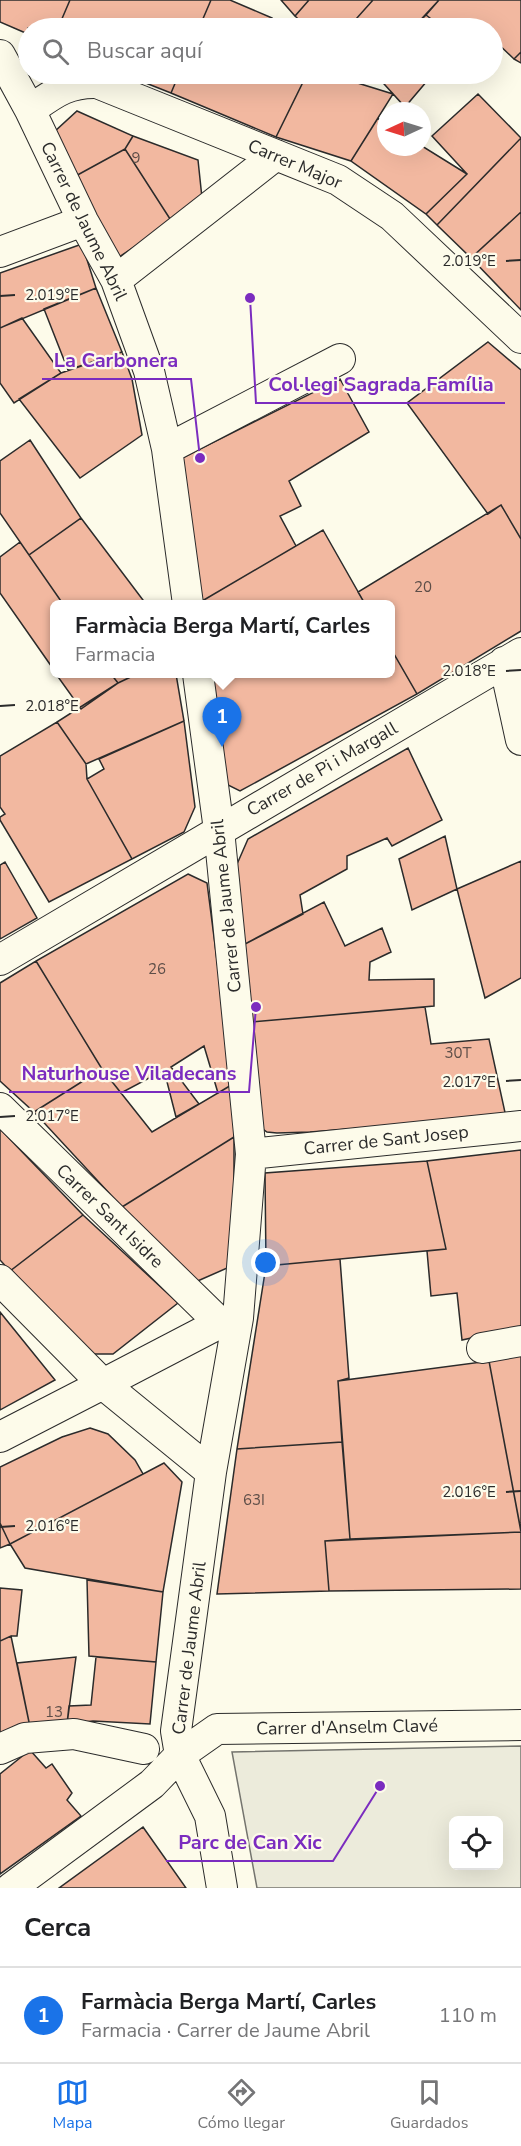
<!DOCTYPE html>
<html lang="es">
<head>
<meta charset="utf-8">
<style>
  :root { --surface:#fff; --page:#f6f6f6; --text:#202124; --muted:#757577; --line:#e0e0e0; --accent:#1a73e8 }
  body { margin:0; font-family:"Nunito Sans",sans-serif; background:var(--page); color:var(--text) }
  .controls { position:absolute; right:18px; bottom:18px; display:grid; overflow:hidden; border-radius:9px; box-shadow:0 6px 24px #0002 }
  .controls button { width:54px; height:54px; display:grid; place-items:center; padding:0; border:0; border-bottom:2px solid var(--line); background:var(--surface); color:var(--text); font:30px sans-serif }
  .compass { position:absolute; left:377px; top:102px; width:54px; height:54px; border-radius:50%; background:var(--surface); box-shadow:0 6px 24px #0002; rotate:266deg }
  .you { position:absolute; left:266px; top:1263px; width:21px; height:21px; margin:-15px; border:4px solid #fff; border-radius:50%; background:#1a73e8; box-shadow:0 0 0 9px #1a73e833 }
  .badge { display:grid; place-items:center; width:39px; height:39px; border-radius:50%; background:var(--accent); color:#fff; font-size:20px; font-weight:700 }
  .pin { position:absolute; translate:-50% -50px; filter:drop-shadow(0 2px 3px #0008) }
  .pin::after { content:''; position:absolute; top:32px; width:21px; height:18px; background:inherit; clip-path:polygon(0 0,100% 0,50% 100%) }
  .popup { position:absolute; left:50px; top:600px; width:345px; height:78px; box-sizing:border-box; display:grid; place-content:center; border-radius:9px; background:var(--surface); filter:drop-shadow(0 2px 4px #0005); font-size:20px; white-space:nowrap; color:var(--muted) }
  .popup b { font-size:22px; color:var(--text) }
  .popup::after { content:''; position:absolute; left:50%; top:100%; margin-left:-12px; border:12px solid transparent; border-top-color:var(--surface) }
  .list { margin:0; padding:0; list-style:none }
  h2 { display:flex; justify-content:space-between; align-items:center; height:78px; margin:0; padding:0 24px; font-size:26px }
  h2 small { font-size:20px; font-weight:400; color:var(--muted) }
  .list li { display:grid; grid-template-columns:39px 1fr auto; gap:18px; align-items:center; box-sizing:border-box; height:96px; padding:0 24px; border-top:2px solid var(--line) }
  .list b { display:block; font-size:22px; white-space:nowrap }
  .list p { margin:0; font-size:20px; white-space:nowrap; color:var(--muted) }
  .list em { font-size:20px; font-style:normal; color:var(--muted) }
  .icon { flex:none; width:33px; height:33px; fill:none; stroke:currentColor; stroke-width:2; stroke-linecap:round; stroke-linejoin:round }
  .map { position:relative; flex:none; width:521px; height:1888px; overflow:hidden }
  .search { position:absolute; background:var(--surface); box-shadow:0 6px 24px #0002; left:18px; right:18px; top:18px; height:66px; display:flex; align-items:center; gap:15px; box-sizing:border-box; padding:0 21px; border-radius:33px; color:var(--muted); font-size:22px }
  .sheet { height:174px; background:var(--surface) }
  nav { display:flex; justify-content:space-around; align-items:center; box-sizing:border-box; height:84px; border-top:2px solid var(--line); background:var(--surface); font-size:16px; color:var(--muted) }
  nav a { display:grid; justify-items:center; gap:3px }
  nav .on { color:var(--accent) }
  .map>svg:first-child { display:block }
</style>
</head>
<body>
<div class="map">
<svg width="521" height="1888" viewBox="0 0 521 1888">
  <rect width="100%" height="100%" fill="#fdfbea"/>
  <!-- green -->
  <path fill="#ecebdb" stroke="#74746e" stroke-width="1.5" fill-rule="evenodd" d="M521,1746V1888H257L232,1752ZM454,1820H498V1866H454Z"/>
  <!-- building -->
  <path fill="#f2b8a0" stroke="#2b2b2b" stroke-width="1.5" d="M0,0H70L58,28H28V34L0,22Z
    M70,0H211L199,28H58Z
    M211,0H230L272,18L269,28H199Z
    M281,0H309L295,16Z
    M309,0H373L348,28H308L295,16Z
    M373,0H439L413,28H348Z
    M439,0H521V52L514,59L492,38V28H483L479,24L474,28H443L426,15Z
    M426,15L443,28H413Z
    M521,52V63L514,59Z
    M123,74H179L171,93Z
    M179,74H307L276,137L171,93Z
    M307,74H336L335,76L393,94L351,161L276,137Z
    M355,74H371L363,82Z
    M375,74H433L405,107Z
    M478,94L521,138L437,225L426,214L467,174L432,136Z
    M77,111L133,136L125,149L72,178L53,133Z
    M378,118L386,123V147L422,146L467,174L426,214L351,161Z
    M133,136L198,160L202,198L172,222L125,149Z
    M521,138V212L471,258L437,225Z
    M125,149L172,222L113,261L72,178Z
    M521,212V310L471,258Z
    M82,244L96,288L0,328V273Z
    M96,288L122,352L68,370L44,309Z
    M22,318L61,373L14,403L0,383V328Z
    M488,342L521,370V539L501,505L488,514L407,403Z
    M122,352L132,379L142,435L80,478L19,399L61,373Z
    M340,379L369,432L289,481L301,506L280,516L296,546L197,604L174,462Z
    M30,440L81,518L29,555L0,513V461Z
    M501,505L521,539V631L417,694L390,647V604H365L358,592Z
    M81,518L146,604H63L29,555Z
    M323,530L365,604H197Z
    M20,542L63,604H54V670L0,593V557Z
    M390,647L417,694L240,791L220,781L204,674H390Z
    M56,674H111L118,683L81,709Z
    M111,674H137L118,683Z
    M137,674H176L184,721L86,764L57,722L118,683Z
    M184,721L195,807L184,832L132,859L87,779L104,769L99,759Z
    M57,722L86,764L87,779L132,859L49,902L0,820V817L5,814L0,807V756Z
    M408,748L442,820L392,846L387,838L347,856V869L300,895L303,914L245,944L234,871L248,839Z
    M445,836L457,889L412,910L399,859Z
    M521,861V978L485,998L457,889Z
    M5,862L37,918L0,939V865Z
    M188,874L207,883L233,1084L218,1093L204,1046L171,1067L199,1104L176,1117L164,1070L121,1093L102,1069L36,961Z
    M324,902L345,946L382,928L391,952L370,962L369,980L434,979V1006L251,1022L245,944Z
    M36,961L102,1069L34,1112L0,1081V983Z
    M425,1007L431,1044L489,1039L506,1117L310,1132L277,1133L267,1132L260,1127L251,1022Z
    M102,1069L152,1132L233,1084L234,1137L122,1207L34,1112Z
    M0,1129L83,1215L10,1271L0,1260Z
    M234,1137V1265L193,1283L122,1207Z
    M521,1150V1327L462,1340L457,1293L431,1296L427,1251L446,1249L427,1161Z
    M427,1161L446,1249L266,1266L265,1173Z
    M83,1215L178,1303L113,1354H91L10,1271Z
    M340,1259L349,1378L338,1381L342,1442L237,1449L266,1266Z
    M0,1312L55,1380L0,1410Z
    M521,1355V1531L489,1361Z
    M489,1361L521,1532L350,1539L338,1381Z
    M90,1428L108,1434L135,1460L143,1474L10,1544L0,1523V1467L62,1437Z
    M342,1442L350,1539L325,1541L329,1591L217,1594L237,1449Z
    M164,1463L182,1482L163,1592L25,1568L10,1544Z
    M0,1523L10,1544L0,1548Z
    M521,1532V1589L329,1591L325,1541Z
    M87,1580L163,1592L156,1662L89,1656Z
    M0,1588L22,1590L17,1636H11L0,1641Z
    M11,1636L30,1727L0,1738V1641Z
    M76,1657L67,1724L30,1727L17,1663Z
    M96,1657L156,1662L150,1724L93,1721L67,1724L69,1706L91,1705Z
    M30,1750L46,1768L52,1764L72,1793L67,1800L81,1816L0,1874V1774Z
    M143,1827L186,1888H59Z"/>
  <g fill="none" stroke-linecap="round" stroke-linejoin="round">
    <!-- street casing -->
    <g stroke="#2b2b2b" stroke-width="32">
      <path id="street" d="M0,55L30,110L83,221L116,280L149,371L167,449L188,604
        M30,110C53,94 67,82 97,83L338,180L392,216L521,338
        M0,252L83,221
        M116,280L276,155
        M167,449L340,359
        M504,662L521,740
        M198,674L219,830L251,1154L238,1318L211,1472L176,1731L180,1755L210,1816L222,1888
        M0,960L521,653
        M0,1108L220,1323
        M251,1154L521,1126
        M0,1280L103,1384L0,1437
        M482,1348L521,1341
        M211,1472L103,1384L220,1323L238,1318
        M0,1749L25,1738L74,1734L144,1749
        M11,1888L152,1784L180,1755L217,1729L521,1725"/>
    </g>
    <!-- street -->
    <use href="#street" stroke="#fdfbea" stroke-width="30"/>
  </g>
  <!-- ticks -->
  <path fill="none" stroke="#2b2b2b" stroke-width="2" d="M506,261L521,260M0,296L15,295M506,671L521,670M0,706L15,705M506,1081L521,1080M0,1117L15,1116M506,1492L521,1491M0,1527L15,1526"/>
  <g text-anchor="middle" stroke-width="4.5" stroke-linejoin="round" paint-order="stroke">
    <!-- number labels -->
    <g font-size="15" fill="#5d4e48">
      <text x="136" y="163">9</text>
      <text x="423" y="592">20</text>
      <text x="157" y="974">26</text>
      <text x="458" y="1058">30T</text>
      <text x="254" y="1505">63I</text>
      <text x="54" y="1717">13</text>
    </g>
    <!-- street labels -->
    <g font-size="18" fill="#2b2b2b" stroke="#fdfbea">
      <text transform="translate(295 164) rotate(23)" y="6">Carrer Major</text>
      <text transform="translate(84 221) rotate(64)" y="6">Carrer de Jaume Abril</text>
      <text transform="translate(322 769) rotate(-30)" y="6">Carrer de Pi i Margall</text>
      <text transform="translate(226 906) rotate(-96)" y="6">Carrer de Jaume Abril</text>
      <text transform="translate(386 1140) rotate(-6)" y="6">Carrer de Sant Josep</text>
      <text transform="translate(110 1216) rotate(44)" y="6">Carrer Sant Isidre</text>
      <text transform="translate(189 1648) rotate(-83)" y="6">Carrer de Jaume Abril</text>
      <text transform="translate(347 1727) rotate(-1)" y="6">Carrer d'Anselm Clavé</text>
    </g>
  </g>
  <g font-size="15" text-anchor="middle" fill="#2b2b2b" stroke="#fdfbea" stroke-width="4.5" stroke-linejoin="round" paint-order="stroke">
    <text x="469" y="266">2.019°E</text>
    <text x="52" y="300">2.019°E</text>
    <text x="469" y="676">2.018°E</text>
    <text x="52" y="711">2.018°E</text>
    <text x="469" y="1087">2.017°E</text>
    <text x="52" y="1121">2.017°E</text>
    <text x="469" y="1497">2.016°E</text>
    <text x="52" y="1531">2.016°E</text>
  </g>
  <!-- callouts -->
  <path fill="none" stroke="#7b2cbf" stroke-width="2" d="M200 458L191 379H42M250 298L256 403H505M256 1007L249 1092H9M380 1786L333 1861H166"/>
  <g fill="#7b2cbf" stroke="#fdfbea" stroke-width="2">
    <circle cx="200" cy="458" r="6"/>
    <circle cx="250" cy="298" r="6"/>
    <circle cx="256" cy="1007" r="6"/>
    <circle cx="380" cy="1786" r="6"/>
  </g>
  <g font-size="20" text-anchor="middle" font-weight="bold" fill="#7b2cbf" stroke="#fdfbea" stroke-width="4.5" stroke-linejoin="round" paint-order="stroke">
    <text x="116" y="367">La Carbonera</text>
    <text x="381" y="391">Col·legi Sagrada Família</text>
    <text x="129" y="1080">Naturhouse Viladecans</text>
    <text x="250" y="1849">Parc de Can Xic</text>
  </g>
</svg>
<div class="controls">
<button><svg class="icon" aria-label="locate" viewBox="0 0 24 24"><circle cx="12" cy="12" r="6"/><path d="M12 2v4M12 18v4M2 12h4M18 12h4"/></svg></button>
</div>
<svg class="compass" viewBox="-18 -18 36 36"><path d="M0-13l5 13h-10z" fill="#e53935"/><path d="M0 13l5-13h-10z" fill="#757577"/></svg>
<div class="you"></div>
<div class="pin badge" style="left:222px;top:747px">1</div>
<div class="popup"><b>Farmàcia Berga Martí, Carles</b>Farmacia</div>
<div class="search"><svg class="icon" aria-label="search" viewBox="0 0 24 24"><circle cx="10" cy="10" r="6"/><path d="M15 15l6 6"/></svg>Buscar aquí</div>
</div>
<section class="sheet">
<h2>Cerca<small></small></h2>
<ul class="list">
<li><span class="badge">1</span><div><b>Farmàcia Berga Martí, Carles</b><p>Farmacia · Carrer de Jaume Abril</p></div><em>110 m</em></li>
</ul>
</section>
<nav>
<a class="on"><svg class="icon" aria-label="map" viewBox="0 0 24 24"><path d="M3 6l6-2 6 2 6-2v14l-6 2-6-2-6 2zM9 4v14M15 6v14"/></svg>Mapa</a>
<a><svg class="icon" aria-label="directions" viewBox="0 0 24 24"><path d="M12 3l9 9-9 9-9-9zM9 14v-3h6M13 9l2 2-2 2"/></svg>Cómo llegar</a>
<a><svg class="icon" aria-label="saved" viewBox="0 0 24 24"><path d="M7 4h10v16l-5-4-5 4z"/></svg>Guardados</a>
</nav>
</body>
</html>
